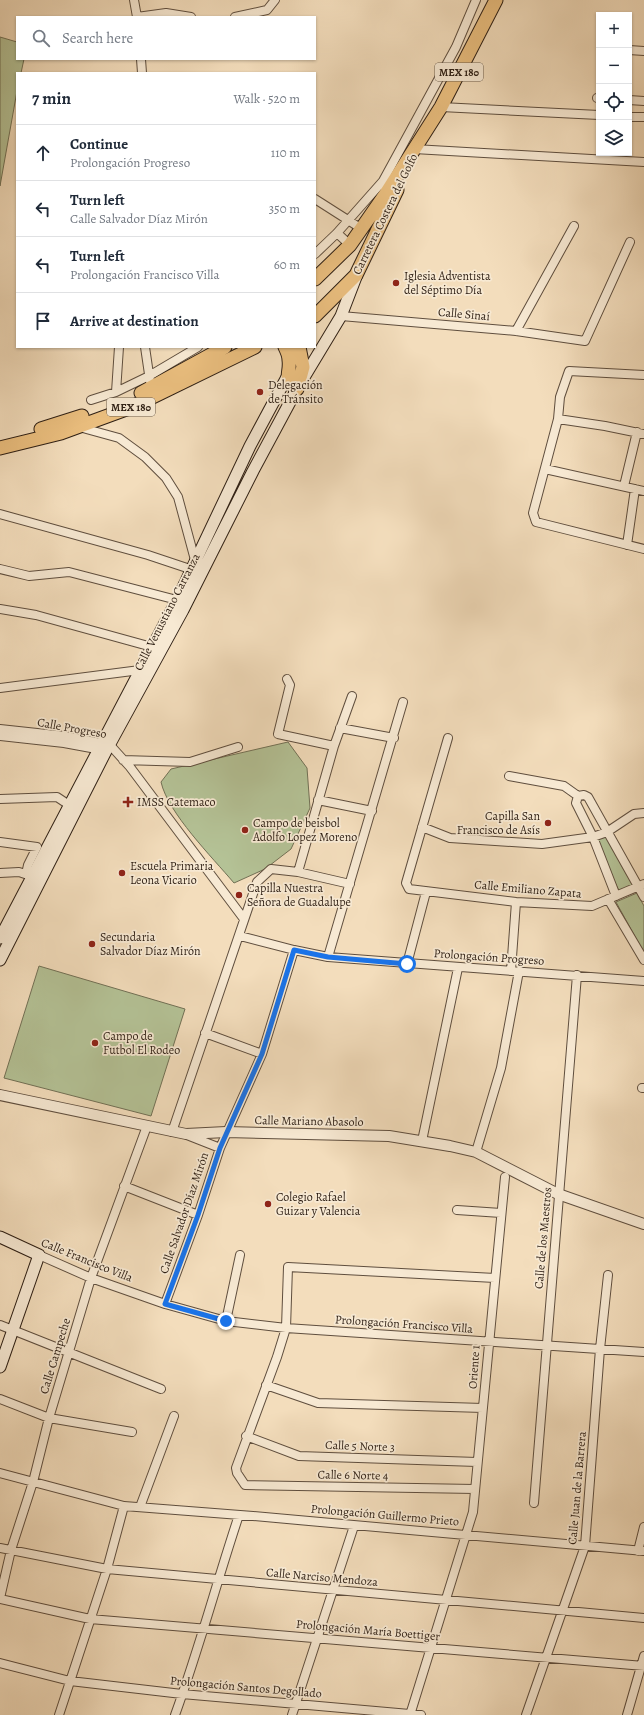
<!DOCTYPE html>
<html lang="en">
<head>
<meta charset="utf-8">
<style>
  :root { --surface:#fff; --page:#f6f6f7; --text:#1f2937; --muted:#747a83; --line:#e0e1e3 }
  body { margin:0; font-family:Alegreya,serif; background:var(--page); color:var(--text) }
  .controls { position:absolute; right:12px; top:12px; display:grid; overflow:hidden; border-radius:0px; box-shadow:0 1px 3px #0004 }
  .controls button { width:36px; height:36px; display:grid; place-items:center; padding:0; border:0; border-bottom:1px solid var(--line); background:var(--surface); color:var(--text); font:20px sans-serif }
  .stop { position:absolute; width:12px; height:12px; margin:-9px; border:3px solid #1a73e8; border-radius:50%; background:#fff }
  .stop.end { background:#1a73e8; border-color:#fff; box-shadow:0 1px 4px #0008 }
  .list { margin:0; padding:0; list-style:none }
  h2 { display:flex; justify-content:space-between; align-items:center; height:52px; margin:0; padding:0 16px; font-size:17px }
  h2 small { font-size:13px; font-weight:400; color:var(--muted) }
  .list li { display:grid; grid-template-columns:26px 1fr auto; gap:12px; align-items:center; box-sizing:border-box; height:56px; padding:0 16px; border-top:1px solid var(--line) }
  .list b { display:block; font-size:15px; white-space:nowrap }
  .list p { margin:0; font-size:13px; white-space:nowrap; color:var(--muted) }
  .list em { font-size:13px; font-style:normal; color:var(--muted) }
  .icon { flex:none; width:22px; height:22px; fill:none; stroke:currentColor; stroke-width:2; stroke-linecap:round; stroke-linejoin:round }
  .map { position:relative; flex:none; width:644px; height:1715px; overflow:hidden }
  .search { position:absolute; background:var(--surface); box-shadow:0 1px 3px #0004; left:16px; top:16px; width:300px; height:44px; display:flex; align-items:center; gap:10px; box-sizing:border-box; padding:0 14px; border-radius:0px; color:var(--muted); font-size:15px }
  .panel { position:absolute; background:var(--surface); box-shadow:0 1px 3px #0004; left:16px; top:72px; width:300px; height:276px; border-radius:0px }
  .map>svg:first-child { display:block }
</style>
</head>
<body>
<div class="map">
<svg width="644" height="1715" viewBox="0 0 644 1715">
  <rect width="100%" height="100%" fill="#f3ddbc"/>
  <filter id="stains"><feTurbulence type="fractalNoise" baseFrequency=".005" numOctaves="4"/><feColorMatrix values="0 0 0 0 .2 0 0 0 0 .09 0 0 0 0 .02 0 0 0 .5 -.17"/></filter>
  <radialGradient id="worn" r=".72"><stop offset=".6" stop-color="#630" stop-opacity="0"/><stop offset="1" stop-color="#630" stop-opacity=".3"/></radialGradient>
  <!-- green -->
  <path fill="#b4c296" stroke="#717055" d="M0,37L17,42V59H24L21,73H17V91L0,186Z
    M288,742L307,768L310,808L291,849L265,869L234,883C212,857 168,813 161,782L171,769Z
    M606,835L633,885L619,891L595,839Z
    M637,893L644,906V953L616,902Z
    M39,966L185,1009L151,1116L4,1078Z"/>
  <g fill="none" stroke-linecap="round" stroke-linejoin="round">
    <!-- minor casing -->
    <g stroke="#5f4e3e" stroke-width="10">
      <path id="minor" d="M134,0L137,17
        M137,17L166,13L191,17
        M235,17L267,10L275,0
        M629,50L644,51
        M141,59L142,73
        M597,98H599
        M629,100L644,101
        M441,107L599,115
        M629,117H644
        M414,149L644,162
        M387,192L383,181L456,47L476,0
        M315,199L362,229
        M337,233L350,245
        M315,254L337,233L383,181
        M341,316L516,331L585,341L630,242
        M516,331L574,226
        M145,347L150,381
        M644,375L569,371L560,397L558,419L533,513L536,522L644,549
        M116,392L149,376L198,347
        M91,400L116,392L119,347
        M558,419L605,426L644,434
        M79,427L119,438L145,457L166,478L178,497L195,560
        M545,469L644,491
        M624,486L637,432
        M0,514L148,555L190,569
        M627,545L635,489
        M0,569L29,576L69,572L177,600
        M0,609L36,615L152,647
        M287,679L290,685L278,734L334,746
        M0,688L140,670L143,672
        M340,728L394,738
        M0,729L65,736L110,745L130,767L244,919
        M0,736L64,743L102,750
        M448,738L406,883L409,889L516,902L592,906L644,884
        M123,760L190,762L238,747
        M509,776L564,786L578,796L584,795L588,797L644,897
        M578,796L576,803L593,837L616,896
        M0,799L57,797L69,805
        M318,800L372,811
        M422,827L450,838L542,844L593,837L607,832L634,814L644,813
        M0,842L37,847L28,865L26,874
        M298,872L334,746L352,696
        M0,873L19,872L31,876
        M608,899L644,960
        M240,936L294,950L328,957L644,981
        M328,957L403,702
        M407,964L426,892
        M511,971L516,902
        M205,1033L262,1054
        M642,1088H644
        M172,1132L257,882L271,869L298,872L350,884
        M187,1135L220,1148
        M422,1141L458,968
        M476,1152L501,1068L519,971
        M124,1186L198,1215
        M457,1210L501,1213
        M39,1255L91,1278L165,1304L226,1321L286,1328L644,1352
        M165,1304L198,1215L220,1148L262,1054L294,950
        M226,1321L240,1255
        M0,1325L161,1389
        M266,1385L318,1403L483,1408
        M0,1399L49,1418L132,1432
        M246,1436L299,1456L477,1462
        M0,1473L124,1506L253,1516L644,1551
        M475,1489L245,1485L237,1473L236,1468L277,1357L286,1328L288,1267L495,1278
        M534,1503L577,975
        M140,1507L174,1416
        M0,1548L107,1569L644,1618
        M638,1551L644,1527
        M0,1598L11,1550L33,1482L49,1418L91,1278L147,1126
        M0,1599L90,1619L644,1666
        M0,1663L70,1681L182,1694L421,1715
        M59,1715L107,1569L124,1506
        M175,1715C199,1649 217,1581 239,1515
        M292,1715L354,1526
        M410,1715L473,1512L505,1177
        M526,1715L585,1546L600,1349L608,1275
        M627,1715L644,1656"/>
    </g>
    <!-- tertiary casing -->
    <g stroke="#5f4e3e" stroke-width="12">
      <path id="tertiary" d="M0,1095L186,1134L226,1132L389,1136L450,1146L476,1152L558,1194L644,1224"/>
    </g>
    <!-- secondary casing -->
    <g stroke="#2e1f14" stroke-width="13">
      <path id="secondary" d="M0,938L177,600L250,446L287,377
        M0,960L106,751L183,610L253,471L297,389L341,316L356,277
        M0,1237L39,1255L0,1367"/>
    </g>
    <!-- primary casing -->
    <g stroke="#2e1f14" stroke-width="15">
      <path id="primary" d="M315,279L350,245L387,192L441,107L496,0
        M315,316L356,275L397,190
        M285,347C287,351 289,356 289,360C291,374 282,378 297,389L303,367L299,347
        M141,393L225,347
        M41,429L82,416
        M0,448L61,433L132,407L255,347"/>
    </g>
    <!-- minor -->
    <use href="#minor" stroke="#f7e9d3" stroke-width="8"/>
    <!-- tertiary -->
    <use href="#tertiary" stroke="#f7e9d3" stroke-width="10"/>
    <!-- secondary -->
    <use href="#secondary" stroke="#f7e9d3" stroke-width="11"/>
    <!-- primary -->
    <use href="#primary" stroke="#eabe7e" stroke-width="13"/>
  </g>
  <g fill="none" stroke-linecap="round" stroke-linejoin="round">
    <!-- route -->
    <path stroke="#1a73e8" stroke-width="5" d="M226,1321L165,1304L198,1215L220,1148L262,1054L294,950L328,957L407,964"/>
  </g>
  <!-- markers -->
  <g fill="#8f2418" stroke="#f7e9d3" stroke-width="1.5">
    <circle cx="396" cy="283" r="4"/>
    <circle cx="260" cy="392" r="4"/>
    <path d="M126 796h4v4h4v4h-4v4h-4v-4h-4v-4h4z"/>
    <circle cx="548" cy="823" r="4"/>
    <circle cx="245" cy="830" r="4"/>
    <circle cx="122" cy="873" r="4"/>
    <circle cx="239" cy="895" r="4"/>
    <circle cx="92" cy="944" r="4"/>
    <circle cx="95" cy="1043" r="4"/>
    <circle cx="268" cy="1204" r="4"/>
  </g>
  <g text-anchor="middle" stroke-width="3.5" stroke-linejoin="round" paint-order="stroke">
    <!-- shield labels -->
    <g fill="#f7e9d3" stroke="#6a5c4d" stroke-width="1">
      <rect x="435" y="63" width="48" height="18" rx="3"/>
      <rect x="107" y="398" width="48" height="18" rx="3"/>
    </g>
    <g font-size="11" font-weight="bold" fill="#2e1f14">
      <text x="459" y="76">MEX 180</text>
      <text x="131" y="411">MEX 180</text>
    </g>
    <!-- street labels -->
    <g font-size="12" fill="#2e1f14" stroke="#f7e9d3">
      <text transform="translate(385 214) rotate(-64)" y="4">Carretera Costera del Golfo</text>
      <text transform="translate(464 314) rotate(5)" y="4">Calle Sinaí</text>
      <text transform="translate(167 612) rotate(-63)" y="4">Calle Venustiano Carranza</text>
      <text transform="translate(72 728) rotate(10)" y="4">Calle Progreso</text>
      <text transform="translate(528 889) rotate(5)" y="4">Calle Emiliano Zapata</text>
      <text transform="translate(489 957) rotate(4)" y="4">Prolongación Progreso</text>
      <text transform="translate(309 1121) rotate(1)" y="4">Calle Mariano Abasolo</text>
      <text transform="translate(184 1213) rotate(-71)" y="4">Calle Salvador Díaz Mirón</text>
      <text transform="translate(543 1238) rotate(-85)" y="4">Calle de los Maestros</text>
      <text transform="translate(87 1260) rotate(22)" y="4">Calle Francisco Villa</text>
      <text transform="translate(404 1324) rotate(4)" y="4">Prolongación Francisco Villa</text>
      <text transform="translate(55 1356) rotate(-73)" y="4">Calle Campeche</text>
      <text transform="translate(474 1367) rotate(-86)" y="4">Oriente 1</text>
      <text transform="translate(360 1446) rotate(2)" y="4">Calle 5 Norte 3</text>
      <text transform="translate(353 1475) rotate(1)" y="4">Calle 6 Norte 4</text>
      <text transform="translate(577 1488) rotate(-85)" y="4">Calle Juan de la Barrera</text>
      <text transform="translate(385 1515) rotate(5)" y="4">Prolongación Guillermo Prieto</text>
      <text transform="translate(322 1577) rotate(5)" y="4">Calle Narciso Mendoza</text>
      <text transform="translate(368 1630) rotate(5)" y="4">Prolongación María Boettiger</text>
      <text transform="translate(246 1687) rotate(5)" y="4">Prolongación Santos Degollado</text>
    </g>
    <!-- poi labels -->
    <g font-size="12" fill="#2e1f14" stroke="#f7e9d3" text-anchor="start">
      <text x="404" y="280">Iglesia Adventista<tspan x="404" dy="14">del Séptimo Día</tspan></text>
      <text x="268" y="389">Delegación<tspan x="268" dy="14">de Tránsito</tspan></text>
      <text x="137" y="806">IMSS Catemaco</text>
      <text x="540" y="820" text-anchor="end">Capilla San<tspan x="540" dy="14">Francisco de Asís</tspan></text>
      <text x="253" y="827">Campo de beisbol<tspan x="253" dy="14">Adolfo Lopez Moreno</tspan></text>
      <text x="130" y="870">Escuela Primaria<tspan x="130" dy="14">Leona Vicario</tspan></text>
      <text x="247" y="892">Capilla Nuestra<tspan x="247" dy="14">Señora de Guadalupe</tspan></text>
      <text x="100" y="941">Secundaria<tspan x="100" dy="14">Salvador Díaz Mirón</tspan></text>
      <text x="103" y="1040">Campo de<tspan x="103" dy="14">Futbol El Rodeo</tspan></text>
      <text x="276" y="1201">Colegio Rafael<tspan x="276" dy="14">Guizar y Valencia</tspan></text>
    </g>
  </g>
  <rect width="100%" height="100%" filter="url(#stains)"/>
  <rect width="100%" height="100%" fill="url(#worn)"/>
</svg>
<div class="controls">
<button>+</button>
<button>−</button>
<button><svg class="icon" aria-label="locate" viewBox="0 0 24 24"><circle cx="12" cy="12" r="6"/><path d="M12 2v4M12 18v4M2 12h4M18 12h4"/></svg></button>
<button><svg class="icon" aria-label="layers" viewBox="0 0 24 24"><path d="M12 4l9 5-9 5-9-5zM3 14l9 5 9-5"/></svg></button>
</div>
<div class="stop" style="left:407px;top:964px"></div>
<div class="stop end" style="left:226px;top:1321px"></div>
<div class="search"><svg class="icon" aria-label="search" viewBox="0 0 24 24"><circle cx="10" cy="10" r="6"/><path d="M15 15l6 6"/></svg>Search here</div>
<section class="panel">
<h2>7 min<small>Walk · 520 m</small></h2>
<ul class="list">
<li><svg class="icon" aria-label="ahead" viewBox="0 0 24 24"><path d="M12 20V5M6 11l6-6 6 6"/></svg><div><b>Continue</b><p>Prolongación Progreso</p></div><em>110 m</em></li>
<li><svg class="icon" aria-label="left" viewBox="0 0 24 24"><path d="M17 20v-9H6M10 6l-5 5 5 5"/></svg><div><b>Turn left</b><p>Calle Salvador Díaz Mirón</p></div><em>350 m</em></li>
<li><svg class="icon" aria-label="left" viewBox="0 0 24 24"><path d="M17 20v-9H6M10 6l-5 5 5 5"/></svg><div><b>Turn left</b><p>Prolongación Francisco Villa</p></div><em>60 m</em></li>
<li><svg class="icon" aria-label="arrive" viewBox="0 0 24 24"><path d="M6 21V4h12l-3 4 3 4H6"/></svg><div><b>Arrive at destination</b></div></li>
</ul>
</section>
</div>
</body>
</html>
